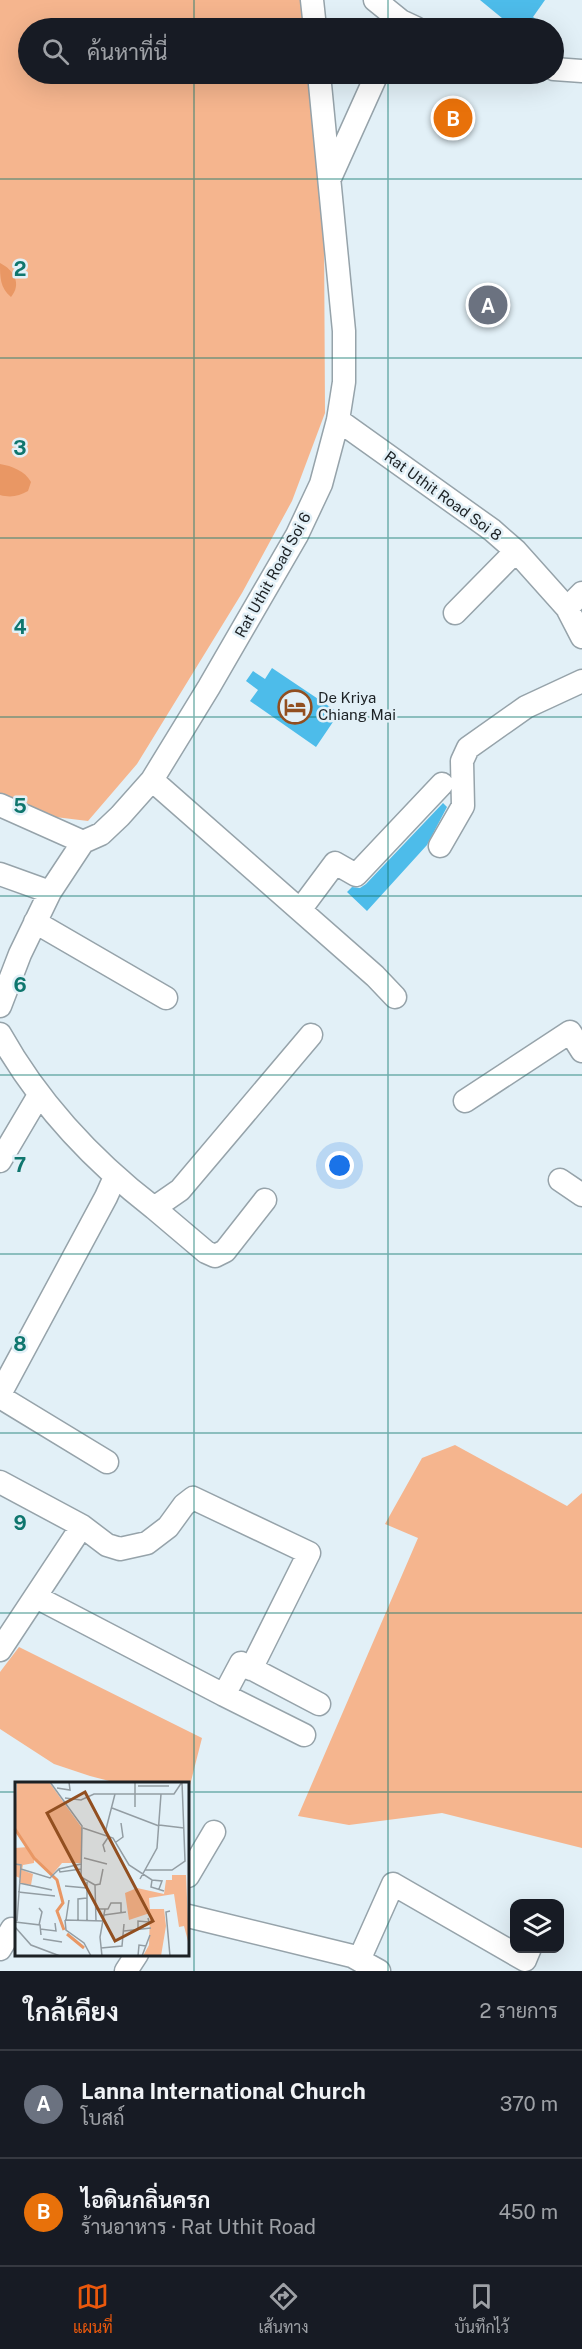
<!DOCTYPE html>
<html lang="th">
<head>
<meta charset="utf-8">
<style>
  :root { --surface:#171b24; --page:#20242c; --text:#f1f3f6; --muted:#9ea1a6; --line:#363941; --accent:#ea580c }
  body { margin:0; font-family:"Public Sans",Sarabun,sans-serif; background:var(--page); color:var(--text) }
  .controls { position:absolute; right:18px; bottom:18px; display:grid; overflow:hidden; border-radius:12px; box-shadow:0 6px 24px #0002 }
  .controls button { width:54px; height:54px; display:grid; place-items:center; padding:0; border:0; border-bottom:2px solid var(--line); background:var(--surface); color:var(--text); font:30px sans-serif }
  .you { position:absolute; left:340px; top:1166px; width:21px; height:21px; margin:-15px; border:4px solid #fff; border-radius:50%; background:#1a73e8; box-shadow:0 0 0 9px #1a73e833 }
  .badge { display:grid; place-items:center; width:39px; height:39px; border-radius:50%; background:var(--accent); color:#fff; font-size:20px; font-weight:700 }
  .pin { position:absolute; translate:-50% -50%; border:3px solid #fff; box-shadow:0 2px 6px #0006 }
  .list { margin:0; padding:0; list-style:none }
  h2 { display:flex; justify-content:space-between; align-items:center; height:78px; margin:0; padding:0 24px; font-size:26px }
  h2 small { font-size:20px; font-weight:400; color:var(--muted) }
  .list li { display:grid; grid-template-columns:39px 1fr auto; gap:18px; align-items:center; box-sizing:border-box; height:108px; padding:0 24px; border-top:2px solid var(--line) }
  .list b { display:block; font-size:22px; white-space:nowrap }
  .list p { margin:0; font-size:20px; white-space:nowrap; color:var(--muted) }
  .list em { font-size:20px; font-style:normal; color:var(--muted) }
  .icon { flex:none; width:33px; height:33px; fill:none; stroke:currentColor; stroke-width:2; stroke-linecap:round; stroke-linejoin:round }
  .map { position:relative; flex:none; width:582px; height:1971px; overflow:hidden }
  .search { position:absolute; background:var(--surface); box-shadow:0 6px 24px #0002; left:18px; right:18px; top:18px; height:66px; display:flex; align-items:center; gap:15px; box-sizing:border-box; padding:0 21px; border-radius:33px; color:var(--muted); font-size:22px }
  .sheet { height:294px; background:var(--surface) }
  nav { display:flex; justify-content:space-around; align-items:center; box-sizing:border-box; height:84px; border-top:2px solid var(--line); background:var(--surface); font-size:16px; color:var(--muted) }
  nav a { display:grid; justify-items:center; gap:3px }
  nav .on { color:var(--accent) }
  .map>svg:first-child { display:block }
</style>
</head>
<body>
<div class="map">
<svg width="582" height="1971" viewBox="0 0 582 1971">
  <rect width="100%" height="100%" fill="#e2f0f7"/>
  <!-- green -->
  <path fill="#f5b58e" d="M0,0H301L306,28H28V74H311L324,228L325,413L292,501L242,593L137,764L88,821L55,817L0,797Z
    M455,1445L567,1506L582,1493V1848L442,1813L349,1825L298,1816L418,1538L385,1524L422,1458Z
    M19,1647L202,1738L188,1793V1784L117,1783L90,1776L54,1764L0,1729V1672Z"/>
  <!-- water -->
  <path fill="#e99764" d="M0,263C14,270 22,284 11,297C0,288 0,277 0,263Z
    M0,464C12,466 25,471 31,482L28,491C19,496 11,498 0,495Z"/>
  <!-- building -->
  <path fill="#4dbcea" d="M480,0H545L533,17L549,28H504L508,23Z
    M272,668L339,713L316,747L250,701L258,690L246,681L253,671L265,679Z
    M443,803L447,807L427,845L367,911L347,892L352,887L360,888L366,884Z"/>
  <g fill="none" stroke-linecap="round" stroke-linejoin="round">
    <!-- minor casing -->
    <g stroke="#96a3aa" stroke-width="25">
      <path id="minor" d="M312,0L315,28
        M375,0L401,21L416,28
        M554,69L582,71
        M331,176L377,74
        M338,420L492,530L516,551L567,608L582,637
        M567,608L582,593
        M455,613L516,551
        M152,780L375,976L395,997
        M0,805L83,842
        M440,846L463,806L462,761L468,748L526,707L582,681
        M0,874L50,892
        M300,910L335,863L356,875L442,784
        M35,922L166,998
        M0,1006L20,954L50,892L83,842L101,834L120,816L152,780L209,687L297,535L321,484L338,420L344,382V331L319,74
        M0,1034C38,1102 92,1160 154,1208L180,1190L311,1035
        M465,1101L570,1032L582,1051
        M0,1161L39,1095
        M560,1180L582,1195
        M154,1208L206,1252L215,1256L225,1251L265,1200
        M0,1394L106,1197L115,1177
        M0,1397L107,1462
        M0,1482L82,1526L107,1545L120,1549L147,1543L168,1527L184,1505L193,1498L309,1553L251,1669
        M36,1597L224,1695L241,1663L319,1704
        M0,1650L82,1526
        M224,1695L304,1735
        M188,1876L214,1832
        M188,1916L352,1956L379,1971
        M0,1949L12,1929
        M359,1960L393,1884L525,1960L530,1948
        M126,1971L137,1954"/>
    </g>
    <!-- minor -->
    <use href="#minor" stroke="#fff" stroke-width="22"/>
  </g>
  <!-- grid -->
  <path fill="none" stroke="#0f766e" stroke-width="1.5" stroke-opacity="0.55" d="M194,0V28M388,0V28M194,74V1971M388,74V1971M0,179H582M0,358H582M0,538H582M0,717H582M0,896H582M0,1075H582M0,1254H582M0,1433H582M0,1613H582M0,1792H16M188,1792H582"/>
  <!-- icons -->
  <defs>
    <g id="hotel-ring" transform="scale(1.725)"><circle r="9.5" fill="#e2f0f7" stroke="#924f20" stroke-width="1.5"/><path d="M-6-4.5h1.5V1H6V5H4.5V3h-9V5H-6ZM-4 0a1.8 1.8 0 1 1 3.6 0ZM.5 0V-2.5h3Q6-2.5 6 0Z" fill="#924f20"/></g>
  </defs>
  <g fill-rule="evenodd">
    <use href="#hotel-ring" x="295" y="707"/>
  </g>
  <g text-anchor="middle" stroke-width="5" stroke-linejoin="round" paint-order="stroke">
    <!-- street labels -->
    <g font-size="15" fill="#1c2124" stroke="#e2f0f7">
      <text transform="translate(443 496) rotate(36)" y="5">Rat Uthit Road Soi 8</text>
      <text transform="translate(273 575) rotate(-61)" y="5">Rat Uthit Road Soi 6</text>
    </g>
    <!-- poi labels -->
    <g font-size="15" fill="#1c2124" stroke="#e2f0f7" text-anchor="start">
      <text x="318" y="703">De Kriya<tspan x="318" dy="17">Chiang Mai</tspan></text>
    </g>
  </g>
  <!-- overview -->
  <g transform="translate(15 1782)">
    <rect width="174" height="174" fill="#e2f0f7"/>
    <path d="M2,0H34L67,46L66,81H47L37,93L19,77V81L8,83L7,88L18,92L16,103L4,101L5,96L0,94V66L13,65L0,47ZM157,93H171L174,163L169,144L164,145L159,112L134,116L135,127H149L151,144L146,174H128L134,163L135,131L114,138L110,111L122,106L149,112L151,98H157Z" fill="#f5b58e"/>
    <path fill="none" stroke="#e99764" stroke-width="3" d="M0,47L19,76L42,98L48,121L42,129L49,148M52,152L69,166"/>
    <path fill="none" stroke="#939da3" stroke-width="1.5" d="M35,0L67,44L66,95L80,103M123,4H154M42,6L55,8L54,0M50,16L66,18L79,12H159L167,0M120,25V0M97,26L144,44M144,43L169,46M68,46L98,56L114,83L137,98L147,99L144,107M90,51L100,12M101,60L108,55L106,41M90,70L88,63L94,54M69,76L92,82M0,82L6,83L2,139M6,87L35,96L44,87L66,82M44,87L45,90L66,87M130,88H157L170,79L167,0M125,97L142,66L146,12M137,98L136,105L149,109M4,101L37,108M80,103L81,139M80,103L85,102L88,87M50,104L72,106M3,110L40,114M80,127H93L96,121H106V130M89,133L111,130M50,138L51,148L69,161L76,174M50,138L89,139M51,138L54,118M63,139V117L72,116M72,139V100M0,140L25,143L26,153M24,143L27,130L24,126M0,145L16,163L45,174M123,146V139L134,140L133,136M25,147L41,149L40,141M109,149L136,146M28,157L47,160M86,166L107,164L109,142M87,174L85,155L90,127M123,174L124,163L131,164M127,174L135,153M155,174L151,130L155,129"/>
    <path fill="#924f20" fill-opacity="0.15" stroke="#924f20" stroke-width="3" d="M70,10L138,139L100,159L32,31Z"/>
    <rect width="174" height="174" fill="none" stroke="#1c2124" stroke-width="3"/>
  </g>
  <g font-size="20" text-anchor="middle" font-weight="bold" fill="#0f766e" stroke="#e2f0f7" stroke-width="5" stroke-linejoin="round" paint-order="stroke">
    <text x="20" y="276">2</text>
    <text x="20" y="455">3</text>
    <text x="20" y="634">4</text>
    <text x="20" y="813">5</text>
    <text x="20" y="992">6</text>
    <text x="20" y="1172">7</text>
    <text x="20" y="1351">8</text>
    <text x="20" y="1530">9</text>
  </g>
</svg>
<div class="controls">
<button><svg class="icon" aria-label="layers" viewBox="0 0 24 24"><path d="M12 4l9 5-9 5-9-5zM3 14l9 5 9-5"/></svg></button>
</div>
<div class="you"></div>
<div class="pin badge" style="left:488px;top:305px;background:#6b7280">A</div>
<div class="pin badge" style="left:453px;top:118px;background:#e8710a">B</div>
<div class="search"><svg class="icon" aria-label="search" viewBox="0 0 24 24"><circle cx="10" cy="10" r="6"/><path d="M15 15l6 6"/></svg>ค้นหาที่นี่</div>
</div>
<section class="sheet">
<h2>ใกล้เคียง<small>2 รายการ</small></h2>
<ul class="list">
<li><span class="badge" style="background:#6b7280">A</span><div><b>Lanna International Church</b><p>โบสถ์</p></div><em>370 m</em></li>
<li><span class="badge" style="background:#e8710a">B</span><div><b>ไอดินกลิ่นครก</b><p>ร้านอาหาร · Rat Uthit Road</p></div><em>450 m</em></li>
</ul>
</section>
<nav>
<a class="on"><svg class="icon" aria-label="map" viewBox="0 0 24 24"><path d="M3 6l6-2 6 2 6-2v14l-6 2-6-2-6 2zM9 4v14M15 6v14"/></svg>แผนที่</a>
<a><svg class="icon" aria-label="directions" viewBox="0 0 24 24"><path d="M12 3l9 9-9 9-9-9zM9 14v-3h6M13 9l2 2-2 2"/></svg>เส้นทาง</a>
<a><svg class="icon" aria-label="saved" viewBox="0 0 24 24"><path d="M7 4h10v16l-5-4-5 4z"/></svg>บันทึกไว้</a>
</nav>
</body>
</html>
